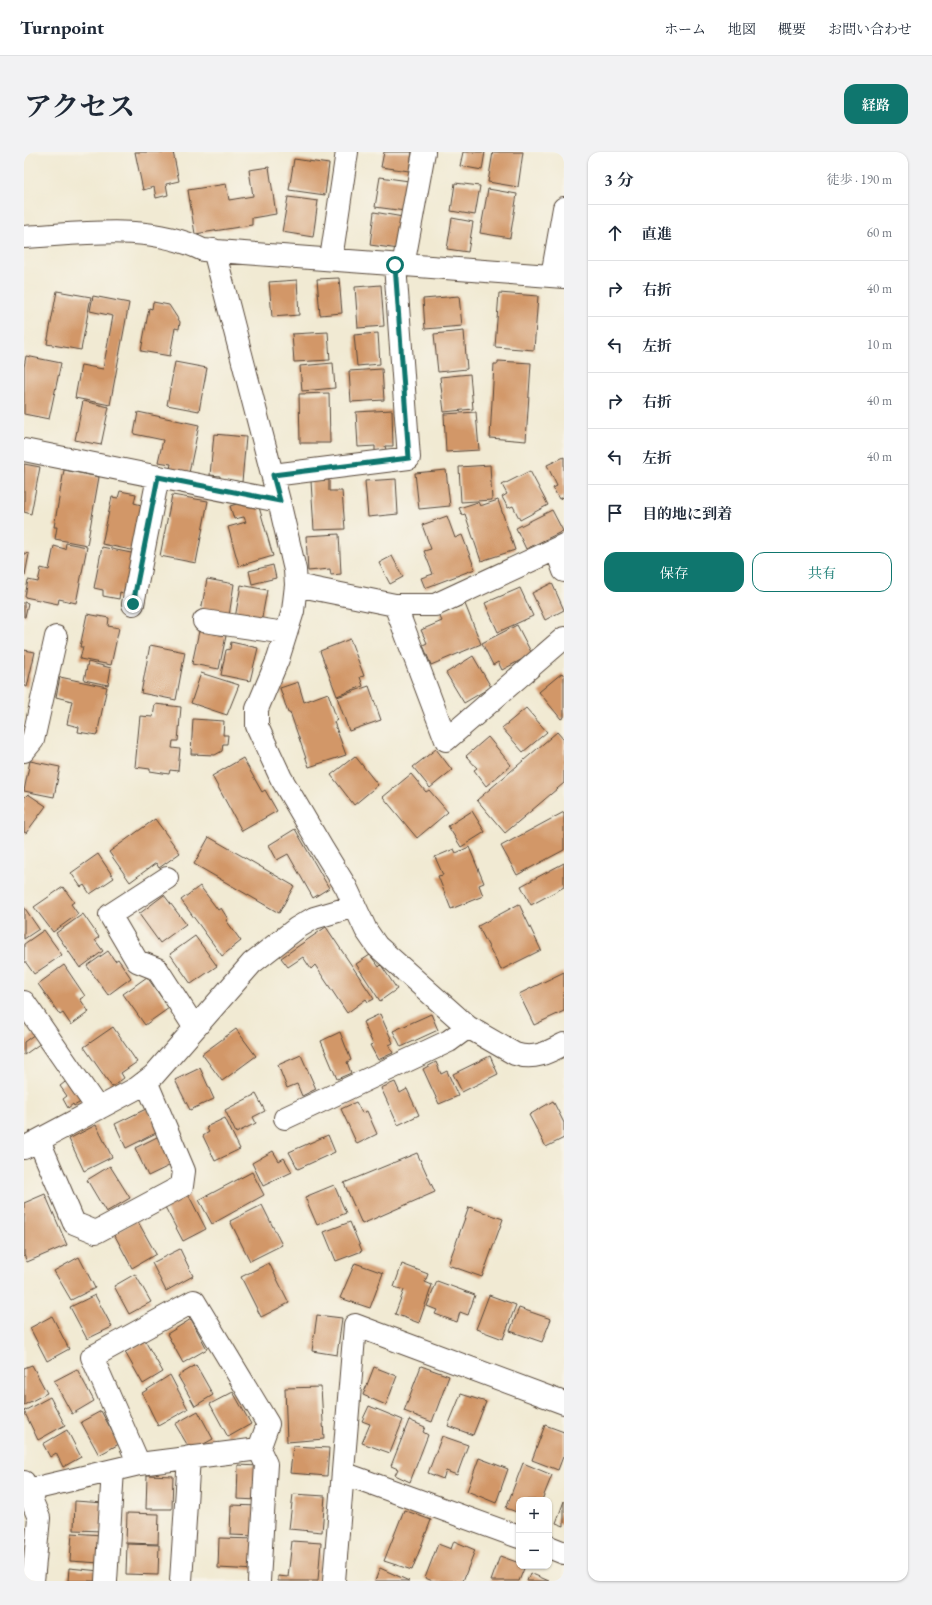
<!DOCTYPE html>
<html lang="ja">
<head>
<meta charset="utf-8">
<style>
  :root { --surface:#fff; --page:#f2f2f3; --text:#1f2937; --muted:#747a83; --line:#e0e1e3; --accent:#0f766e }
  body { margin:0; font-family:"EB Garamond","Noto Serif JP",serif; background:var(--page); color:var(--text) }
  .controls { position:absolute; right:12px; bottom:12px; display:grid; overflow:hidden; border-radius:8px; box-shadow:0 1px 3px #0004 }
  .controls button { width:36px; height:36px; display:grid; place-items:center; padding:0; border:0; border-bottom:1px solid var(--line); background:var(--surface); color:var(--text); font:20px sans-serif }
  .stop { position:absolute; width:12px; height:12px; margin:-9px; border:3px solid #0f766e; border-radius:50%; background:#fff }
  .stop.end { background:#0f766e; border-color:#fff; box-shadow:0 1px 4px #0008 }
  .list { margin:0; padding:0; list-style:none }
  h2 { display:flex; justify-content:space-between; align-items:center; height:52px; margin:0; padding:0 16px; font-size:17px }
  h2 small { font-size:13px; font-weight:400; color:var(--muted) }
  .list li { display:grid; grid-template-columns:26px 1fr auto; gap:12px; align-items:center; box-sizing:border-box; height:56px; padding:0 16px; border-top:1px solid var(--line) }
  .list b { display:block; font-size:15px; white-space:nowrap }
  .list em { font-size:13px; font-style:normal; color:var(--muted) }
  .actions { display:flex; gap:8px; padding:12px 16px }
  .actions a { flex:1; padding:9px 0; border:1px solid var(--accent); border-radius:12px; text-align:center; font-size:14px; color:var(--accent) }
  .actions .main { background:var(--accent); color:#fff }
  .icon { flex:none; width:22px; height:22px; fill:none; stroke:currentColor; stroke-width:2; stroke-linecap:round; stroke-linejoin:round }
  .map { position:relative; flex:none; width:540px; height:1429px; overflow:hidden; border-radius:12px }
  header { display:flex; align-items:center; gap:24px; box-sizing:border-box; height:56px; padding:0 20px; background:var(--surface); border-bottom:1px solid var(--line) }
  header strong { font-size:19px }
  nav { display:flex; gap:22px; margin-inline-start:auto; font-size:14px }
  .intro { display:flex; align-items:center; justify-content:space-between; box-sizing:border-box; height:96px; padding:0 24px }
  h1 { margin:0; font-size:28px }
  .button { padding:10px 18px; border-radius:12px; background:var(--accent); color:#fff; font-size:14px; font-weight:700 }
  main { display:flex; gap:24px; padding:0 24px }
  aside { flex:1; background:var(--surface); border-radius:12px; box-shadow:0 1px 3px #0004 }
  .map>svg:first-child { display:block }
</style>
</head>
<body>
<header>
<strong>Turnpoint</strong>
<nav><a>ホーム</a><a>地図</a><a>概要</a><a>お問い合わせ</a></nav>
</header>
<div class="intro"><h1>アクセス</h1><a class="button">経路</a></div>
<main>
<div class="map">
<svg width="540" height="1429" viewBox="0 0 540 1429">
  <rect width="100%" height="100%" fill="#f7f3e8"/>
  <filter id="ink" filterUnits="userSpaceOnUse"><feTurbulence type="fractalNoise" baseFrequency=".025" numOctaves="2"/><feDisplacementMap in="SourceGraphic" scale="8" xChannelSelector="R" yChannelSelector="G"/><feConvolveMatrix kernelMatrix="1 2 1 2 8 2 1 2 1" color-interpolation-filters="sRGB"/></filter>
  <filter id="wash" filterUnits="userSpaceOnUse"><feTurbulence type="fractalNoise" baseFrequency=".012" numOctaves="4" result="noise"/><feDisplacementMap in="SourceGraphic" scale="16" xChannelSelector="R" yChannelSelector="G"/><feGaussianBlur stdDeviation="0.9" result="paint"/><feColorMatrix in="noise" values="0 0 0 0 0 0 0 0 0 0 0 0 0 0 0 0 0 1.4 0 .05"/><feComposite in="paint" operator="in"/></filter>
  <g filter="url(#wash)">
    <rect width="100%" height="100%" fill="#f1ead3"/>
    <g id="blocks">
      <!-- building -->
      <path fill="#d29768" d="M111,0H149L155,29L142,32L144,43L132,46L130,35L119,38Z
        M360,0H388L385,19L357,15Z
        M439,0H461L458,18L436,14Z
        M469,0H499L494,35L464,30Z
        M270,7L305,12L301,43L265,38Z
        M245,15L252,62L228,66V73L171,82L164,38L202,32L205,48L229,44L225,18Z
        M356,25L385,29L381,59L351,55Z
        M431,31L456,34L451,63L427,59Z
        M464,37L493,42L486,86L456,81Z
        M264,45L294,49L289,85L258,80Z
        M350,60L379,65L375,97L346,93Z
        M428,66L449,70L444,100L423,97Z
        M315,126L318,161L296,163L293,127Z
        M273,128L275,163L248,165L245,130Z
        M357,133L360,174L334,176L331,135Z
        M33,139L67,145L57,198L23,192Z
        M475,141L514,144L510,198L471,195Z
        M69,144L105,151L86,253L51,246L57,213L79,217L89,164L66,159Z
        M435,144L438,174L401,177L399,147Z
        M129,150L145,153L156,170L155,177L151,176L146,204L117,199L125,156L128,157Z
        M440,179L443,217L414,220L410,182Z
        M304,180L306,208L270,210L268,182Z
        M354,181L356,212L333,214L330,183Z
        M2,204L37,211L25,267L0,262V215Z
        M474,209L507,211L502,289L466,286L470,212H474Z
        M151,210L183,216L175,259L143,253Z
        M309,211L311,236L278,239L276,214Z
        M358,217L360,248L327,250L325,219Z
        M446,222L449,257L420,260L416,225Z
        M305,241L306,291H276L275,242Z
        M59,249L85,255L77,293L51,288Z
        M368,258L369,294H361L362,298L351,299V294L334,295L332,260Z
        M114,260L175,273L165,321L146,317L147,312L134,310L139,288L110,282Z
        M452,260L455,298L422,300L420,262Z
        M190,282L222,285L218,330L196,327V324L186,323Z
        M540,305V345L535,347L529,336L533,334L523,313Z
        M0,312L16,315L7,362L0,360Z
        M466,313L468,348L437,350L435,315Z
        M40,318L75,325L63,393L31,387L33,375H30Z
        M422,318L426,354L395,357L391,321Z
        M506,319L524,353L496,368L489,354L484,356L478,345L483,342L478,333Z
        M372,327L374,362L344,365L341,329Z
        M305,328V339H318L321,377L290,378L287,329Z
        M96,339L112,342L110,351L121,354L112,399L78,392L88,345L94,346Z
        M148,343L184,349L172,411L136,404Z
        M474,348L491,398L457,409L441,362L438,363L435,356L454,350L456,354Z
        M220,350L235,355L249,404L215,414L204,375L222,370L220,365L210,367L206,354Z
        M528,358L539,379L502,397L492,376Z
        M423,364L431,386L438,383L451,417L401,436L397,426L409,422L400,399L407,397L398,373Z
        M315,382L317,422L307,423L306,417L284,419L282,384Z
        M42,391L63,395L52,451L35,447L34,452L1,445L4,428L14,430L17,416L25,418L30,394L41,397Z
        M78,395L112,402L106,435L101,434L99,441L96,440L95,447L79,444V438L70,436Z
        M0,401L5,402L1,423H0Z
        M368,404L379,425L366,432L355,411Z
        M249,413L252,426L228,432L225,419Z
        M183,427L210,432L205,464L177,459Z
        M528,431L540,458L521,468L508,441Z
        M217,433L243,438L237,471L211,466Z
        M496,436L509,464L474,480L461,451Z
        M0,450L4,451L1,465H0Z
        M441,452L457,492L407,513L399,493L403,491L397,478L418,469L415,463Z
        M63,462L85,466L84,474L95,476L87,513L56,507L59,495H56Z
        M493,473L508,502L478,518L474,510L469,513L458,491Z
        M175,479L202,484L195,517L168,512Z
        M326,487L340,524L336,525L339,534L313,544L296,499Z
        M207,490L234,496L226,529L197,523L202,498L206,497Z
        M126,493L161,500L152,548L117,541Z
        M0,498L11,500L3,535L0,534Z
        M449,504L467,535L440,551L422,521Z
        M64,510L87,516L84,533L60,528Z
        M177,521L215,533L203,563L167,551Z
        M538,521L540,524V565L537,567L515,540Z
        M36,525L83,535L73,583L54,580L55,575L43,572L48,549L32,545Z
        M274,530L280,550L304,541L313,568L310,570L322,603L285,615L266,560L264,561L256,536Z
        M345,534L357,568L325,579L313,545Z
        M131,552L157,555L154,589H149L148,596L156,597L154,619L146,618L145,622L126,619V617L111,615L116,564L129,565Z
        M502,556L523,580L499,600L478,576Z
        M169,567L200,569L199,583H204L203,592H199L198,599L191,603L167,602Z
        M533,580L540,588V631L481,681L453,648Z
        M464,585L487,613L462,634L450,618L453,616L442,604Z
        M412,597L428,618L406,636L389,615Z
        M331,604L354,633L330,653L307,623Z
        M219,606L238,640L241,638L253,659L218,679L188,624Z
        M6,609L36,615L30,645L0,639Z
        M387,622L402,640L405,638L424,660L393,686L359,645Z
        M4,642L22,654L2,681L0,680V646Z
        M448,659L461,680L437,695L424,674Z
        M540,660V698L493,723L477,694Z
        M131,667L156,701L135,716L132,711L106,730L85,700Z
        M271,677L305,736L289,746L264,702L253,708L245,693Z
        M185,685L270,734L255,761L170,712Z
        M445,695L460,731L455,733L459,744L427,757L414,724L419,723L411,705L430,697L432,701Z
        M74,702L90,726L66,742L60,733L57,735L47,721Z
        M540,711V735L507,753L497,734Z
        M176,734L194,758L197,756L204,767L202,768L217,789L198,804L157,748Z
        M39,735L50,750L47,752L54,762L29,780L10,755Z
        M140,743L162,772L136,791L115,762Z
        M495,752L517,798L477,818L454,774Z
        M0,755L15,777L0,787Z
        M59,762L75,785L71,788L79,799L56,816L32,781Z
        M302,775L350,847L344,850L342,847L323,861L291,813L287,817L279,805L264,815L257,806Z
        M20,778L38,803L10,822L0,808V792Z
        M171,784L193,814L167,832L146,802Z
        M84,799L91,809L94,807L107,826L84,843L63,814Z
        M346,803L355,815L357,813L373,837L356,849L332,812Z
        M40,813L61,844L56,847L65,860L47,873L39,861L36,863L14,832Z
        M540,820V859L510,873L495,842Z
        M123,825L145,856L121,873L99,842Z
        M356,862L369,891L365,893L369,901L354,908L346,893L349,892L339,870Z
        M407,862L414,878L377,895L369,879Z
        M89,875L113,910L97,921L100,926L88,935L60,895Z
        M212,877L232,904L198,929L178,902Z
        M316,880L327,908L323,910L327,921L313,927L297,889Z
        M11,882L17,891L0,903V890Z
        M277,903L292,937L278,944L273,932L263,936L254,913Z
        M466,904L474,922L438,940L429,922Z
        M412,910L417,922L423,919L434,944L415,952L399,917Z
        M176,916L190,947L166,958L151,928Z
        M45,927L60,948L50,954L49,952L44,956L39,947L43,944L36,934Z
        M371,930L376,941L383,937L395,963L374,973L357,936Z
        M232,942L241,959L229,965L232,971L212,981L201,958Z
        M529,949L540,971V986L522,995L505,963Z
        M332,950L338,961L343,959L353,982L333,992L317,957Z
        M124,956L136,979L102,996L91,972Z
        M201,966L216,997L191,1009L179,984L185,980L182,975Z
        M72,973L88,1005L60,1019L45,987Z
        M304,983L311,1000L274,1017L265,1000Z
        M135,984L149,1012L124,1024L111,996Z
        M249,999L255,1009L260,1006L268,1020L239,1034L228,1011Z
        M393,1001L411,1040L338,1072L320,1031Z
        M86,1014L106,1046L82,1060L63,1028Z
        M228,1020L240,1043L188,1072L175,1048Z
        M310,1033L322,1061L293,1073L281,1045Z
        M21,1042L43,1093L3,1110L0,1103V1051Z
        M164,1042L182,1077L159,1089L141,1055Z
        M238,1053L258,1093L226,1109L206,1069Z
        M445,1055L479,1067L458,1125L424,1113Z
        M113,1068L132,1102L108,1116L90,1082Z
        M326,1070L338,1099L312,1109L300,1080Z
        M156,1097L169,1124L142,1139L128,1111Z
        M55,1105L71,1136L47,1148L30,1119Z
        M245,1111L265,1151L237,1165L217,1125Z
        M331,1111L359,1121L346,1156L316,1146Z
        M378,1112L404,1122L401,1130L408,1133L395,1171L371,1162L380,1138L370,1135Z
        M111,1122L127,1150L105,1162L90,1134Z
        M413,1129L451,1143L444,1163L436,1160L433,1170L411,1162L413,1158L403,1154Z
        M71,1143L88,1175L63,1187L46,1155Z
        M465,1143L492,1153L479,1187L452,1177Z
        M495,1156L527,1167L518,1190L486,1179Z
        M293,1163L318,1166L313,1203L288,1199Z
        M28,1164L45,1197L23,1209L6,1176Z
        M167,1167L183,1197L159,1211L143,1182Z
        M121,1189L139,1220L119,1232L101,1200Z
        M8,1213L23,1241L0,1253V1216Z
        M172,1213L189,1243L171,1254L154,1224Z
        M397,1214L425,1224L408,1270L380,1259Z
        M350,1215L373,1224L362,1253L339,1243Z
        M53,1217L70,1249L48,1262L30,1229Z
        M146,1223L164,1257L134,1274L118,1241Z
        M297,1235L300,1287L263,1290L261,1236Z
        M209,1240L227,1272L204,1285L186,1252Z
        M437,1242L462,1250L449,1283L424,1274Z
        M26,1245L41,1273L14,1288L0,1259Z
        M345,1254L379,1268L366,1301L338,1291L346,1272L338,1269Z
        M77,1259L95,1292L75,1303L57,1270Z
        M174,1259L189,1287L167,1299L151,1272Z
        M385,1268L401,1275L399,1280L404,1283L386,1330L371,1323L374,1317L367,1314Z
        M521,1273L540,1280V1302L534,1318L508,1308Z
        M43,1278L57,1305L39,1315L32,1301L26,1305L19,1292Z
        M418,1284L444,1293L433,1323L422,1319L419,1327L404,1321Z
        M269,1294L305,1296L303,1324L266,1321Z
        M455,1306L484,1317L472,1351L443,1339Z
        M499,1311L528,1323L518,1348H495V1361L482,1356Z
        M214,1313L235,1314L234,1348L213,1347Z
        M123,1323L149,1324L148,1357H122Z
        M269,1342L301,1344L298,1380L265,1377Z
        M51,1349L80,1351L79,1379L50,1378Z
        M540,1349V1374L532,1371Z
        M207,1353L234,1354L233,1384L206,1383Z
        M380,1358L407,1368L388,1418L360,1409Z
        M103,1361L135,1362L134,1392L102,1391Z
        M48,1381L78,1383L76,1411L46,1409Z
        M195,1386L233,1387L232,1418L194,1416Z
        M268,1389L297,1391L294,1429H254V1424L264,1425Z
        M430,1389L451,1398L439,1429H409L401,1426L414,1392L427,1397Z
        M103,1392L135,1393L134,1423L102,1422Z
        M476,1404L495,1411V1414H501L495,1429H467Z
        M45,1416L76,1419L75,1429H44Z
        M356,1416L385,1429H351Z
        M506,1421L525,1429H503Z"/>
    </g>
  </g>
  <g filter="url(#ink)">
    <use href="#blocks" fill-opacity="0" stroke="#564739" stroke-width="1"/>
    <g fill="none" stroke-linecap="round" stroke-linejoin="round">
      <!-- minor casing -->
      <g stroke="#564739" stroke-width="24">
        <path id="minor" d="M0,85C58,82 125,71 179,98L540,125
          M190,98L255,349L271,418L272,433L269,459L254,507L233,557V574L257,626L298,696L322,735L342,778L353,794L444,875L491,902C510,908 523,901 540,892
          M307,107L323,0
          M379,114L400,0
          M528,124L540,56
          M0,298L255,349
          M249,323L385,306L371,113
          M532,397L540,419
          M272,433L371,453H411L540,393
          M109,452L134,325
          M371,453L422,588L540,486
          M180,469L261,481
          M0,599L9,588L32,485
          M143,726L86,763L113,809L133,817L171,876
          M0,850L74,957
          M261,966L425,889L444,875
          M15,989L50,1071L72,1080L158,1034L160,1019L122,929
          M0,996L113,936L130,923L228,811L273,776L290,766L331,754
          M319,1321L495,1385
          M0,1330L15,1366L9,1429
          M0,1339L115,1312L235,1297L244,1272L170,1149L68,1205L115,1312
          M525,1395L540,1401
          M82,1429L89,1318
          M157,1429L165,1305
          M235,1429L242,1312L235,1297
          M310,1429L331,1173L540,1251"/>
      </g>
      <!-- minor -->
      <use href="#minor" stroke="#fff" stroke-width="22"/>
    </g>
  </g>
  <g fill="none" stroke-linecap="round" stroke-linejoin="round" filter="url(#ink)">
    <!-- route -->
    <path stroke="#0f766e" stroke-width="5" d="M109,452L134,325L256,349L249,323L385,306L371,113"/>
  </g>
</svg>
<div class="controls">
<button>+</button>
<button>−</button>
</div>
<div class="stop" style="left:371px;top:113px"></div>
<div class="stop end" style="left:109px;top:452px"></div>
</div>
<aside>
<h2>3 分<small>徒歩 · 190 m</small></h2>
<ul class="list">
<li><svg class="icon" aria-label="ahead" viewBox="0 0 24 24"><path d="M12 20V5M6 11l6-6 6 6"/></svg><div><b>直進</b></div><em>60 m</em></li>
<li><svg class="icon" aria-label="right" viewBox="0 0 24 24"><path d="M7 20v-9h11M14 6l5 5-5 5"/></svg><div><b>右折</b></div><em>40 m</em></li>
<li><svg class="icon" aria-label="left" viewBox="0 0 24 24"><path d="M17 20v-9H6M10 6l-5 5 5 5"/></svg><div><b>左折</b></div><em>10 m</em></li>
<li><svg class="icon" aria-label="right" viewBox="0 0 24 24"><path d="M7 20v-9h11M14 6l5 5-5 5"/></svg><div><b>右折</b></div><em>40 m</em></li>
<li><svg class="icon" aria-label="left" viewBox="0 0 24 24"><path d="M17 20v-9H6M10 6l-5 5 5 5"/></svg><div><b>左折</b></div><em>40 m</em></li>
<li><svg class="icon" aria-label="arrive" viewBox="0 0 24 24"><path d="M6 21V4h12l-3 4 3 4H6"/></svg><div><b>目的地に到着</b></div></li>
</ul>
<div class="actions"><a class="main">保存</a><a>共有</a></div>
</aside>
</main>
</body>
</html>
